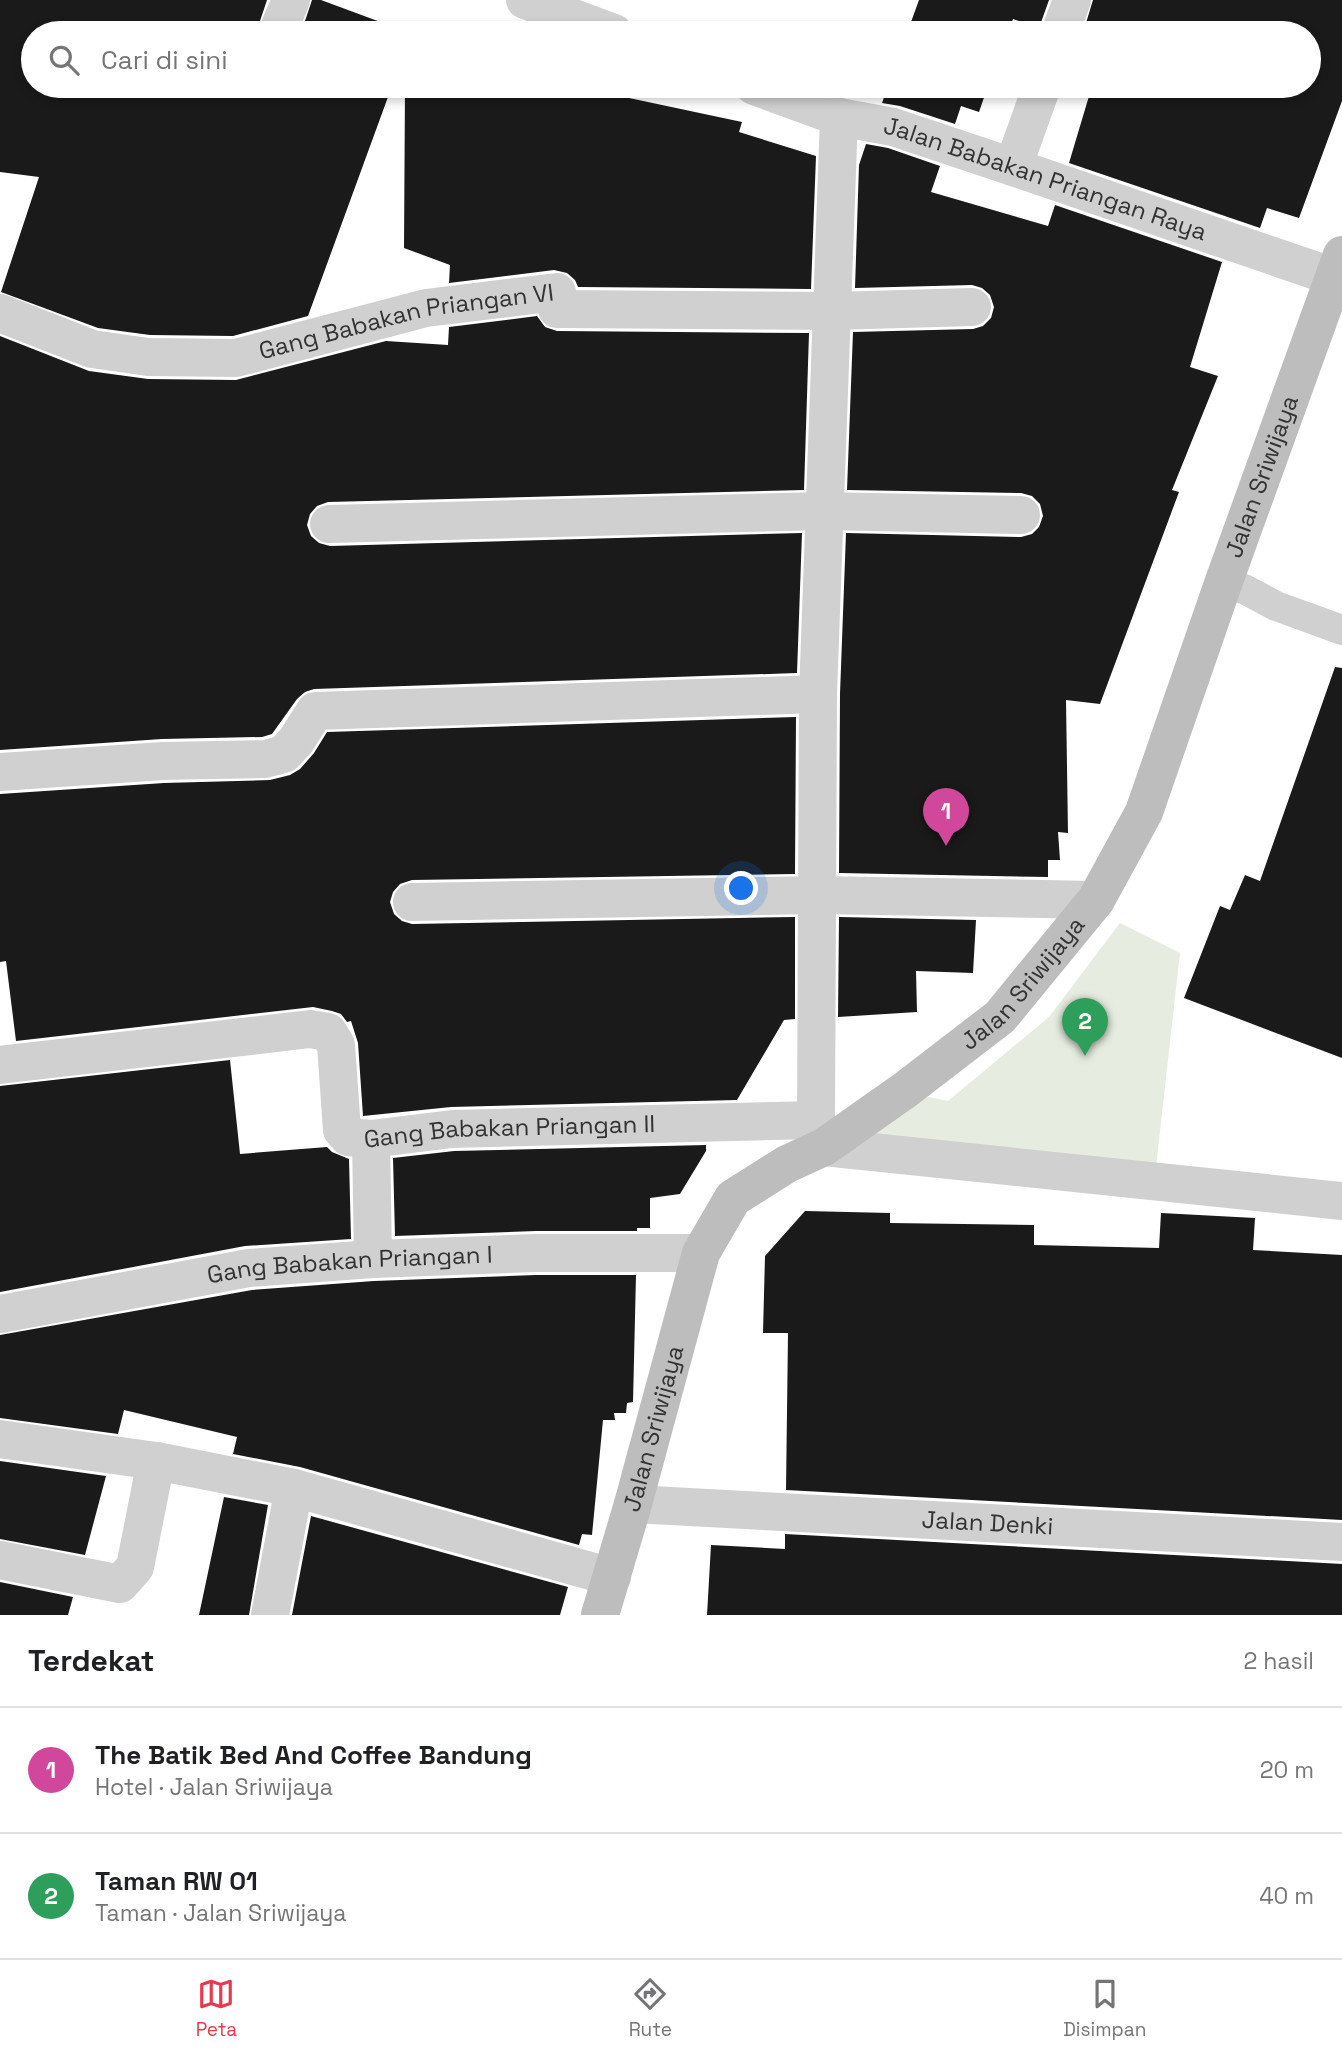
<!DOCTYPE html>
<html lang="id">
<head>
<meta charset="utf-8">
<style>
  :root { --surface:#fff; --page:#f6f6f6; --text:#202124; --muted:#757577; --line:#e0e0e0; --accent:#e43b4e }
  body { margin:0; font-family:"Space Grotesk",sans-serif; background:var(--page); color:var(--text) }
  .you { position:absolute; left:742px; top:889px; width:24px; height:24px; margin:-18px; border:5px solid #fff; border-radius:50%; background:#1a73e8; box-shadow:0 0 0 10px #1a73e833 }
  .badge { display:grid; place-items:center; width:46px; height:46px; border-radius:50%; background:var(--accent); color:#fff; font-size:23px; font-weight:700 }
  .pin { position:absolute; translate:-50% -58px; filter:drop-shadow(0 2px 4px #0008) }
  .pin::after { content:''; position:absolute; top:37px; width:24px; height:21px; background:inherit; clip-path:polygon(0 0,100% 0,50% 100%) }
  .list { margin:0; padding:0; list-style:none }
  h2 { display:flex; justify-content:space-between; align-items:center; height:91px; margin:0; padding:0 28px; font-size:30px }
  h2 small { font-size:23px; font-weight:400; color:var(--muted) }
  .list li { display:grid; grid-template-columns:46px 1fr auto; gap:21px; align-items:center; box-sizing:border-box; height:126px; padding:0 28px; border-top:2px solid var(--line) }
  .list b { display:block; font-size:26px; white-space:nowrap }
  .list p { margin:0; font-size:23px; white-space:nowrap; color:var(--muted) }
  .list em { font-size:23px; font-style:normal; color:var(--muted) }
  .icon { flex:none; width:38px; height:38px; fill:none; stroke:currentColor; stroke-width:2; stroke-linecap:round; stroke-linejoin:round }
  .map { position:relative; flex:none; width:1342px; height:1615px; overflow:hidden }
  .search { position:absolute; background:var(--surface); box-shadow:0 4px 10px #0003; left:21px; right:21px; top:21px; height:77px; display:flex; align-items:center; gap:18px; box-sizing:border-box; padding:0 24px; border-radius:38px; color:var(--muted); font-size:26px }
  .sheet { height:343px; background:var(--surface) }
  nav { display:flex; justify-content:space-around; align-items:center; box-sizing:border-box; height:98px; border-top:2px solid var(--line); background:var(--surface); font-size:19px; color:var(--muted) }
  nav a { display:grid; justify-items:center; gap:4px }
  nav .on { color:var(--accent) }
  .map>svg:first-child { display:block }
</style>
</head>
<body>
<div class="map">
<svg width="1342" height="1615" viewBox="0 0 1342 1615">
  <rect width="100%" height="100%" fill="#fff"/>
  <!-- green -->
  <path fill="#e6ecdf" d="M1120,923L1180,953L1156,1167L861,1144L915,1094L948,1101L1049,1017Z"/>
  <!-- building -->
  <path fill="#1a1a1a" d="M0,0H267L256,33H33V86H392L308,316L233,336L150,335L98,328L1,292L39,177L0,172Z
    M312,0H321L410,33H301Z
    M919,0H1049L1039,28L1013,19L1008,33H907Z
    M1093,0H1342V101L1299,218L1267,208L1260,228L1069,163L1092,86H1309V33H1083Z
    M405,86H550L579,97L582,88L742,122L739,132L816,156L811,289L578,287L575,280L567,273L554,270L449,283L450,265L404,248Z
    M888,86H988L979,112L961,106L955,124L900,106L882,103Z
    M866,144L888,148L940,166L931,192L1048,226L1055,205L1222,262L1190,367L1218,376L1172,490L1179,492L1100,704L1066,700L1068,833L1058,832L1060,860H1048V877L839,873L840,694L846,533L1021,537L1032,534L1039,527L1043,516L1040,504L1032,496L1021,493L847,490L853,332L973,329L983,326L991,318L994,307L990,295L982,288L972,285L855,288L859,165Z
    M537,316L545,327L557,331L809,333L804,490L328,502L317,506L310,514L307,525L311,536L319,543L330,546L802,533L797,673L314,689L305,692L297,699L272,734L262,737L162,739L0,750V336L89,371L148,379L236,380L386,341L448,345L449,327Z
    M1335,667L1342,668V1058L1184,998L1220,906L1230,910L1245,875L1260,881Z
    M796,717L795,874L412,880L400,884L393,892L390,902L394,914L402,921L412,924L795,917V1019L784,1020L737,1100L451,1107L363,1116L358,1043L351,1021L347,1022L341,1014L332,1011L313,1007L16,1041L6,961L0,962V794L164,783L270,780L290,775L300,769L314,753L327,732Z
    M839,917L976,920L973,973L916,971L917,1012L838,1017Z
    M230,1060L240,1154L327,1147L332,1152L349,1159L351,1239L245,1246L0,1292V1086Z
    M706,1145V1151L680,1194L650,1198V1228H637V1231H536L395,1236L393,1158L454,1151Z
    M805,1211L890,1213V1223L1034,1225V1245L1159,1248L1161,1213L1255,1218L1253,1250L1342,1255V1520L786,1490L788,1333H763L765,1256Z
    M536,1275H636L633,1402L627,1403L626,1413H614L615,1420H603L592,1535L582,1534L579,1545L300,1467L233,1454L237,1437L124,1410L118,1434L0,1418V1335L252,1290L374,1281Z
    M0,1461L106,1476L85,1555L0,1539Z
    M224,1497L268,1505L249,1615H199Z
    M311,1516L568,1587L560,1615H292Z
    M785,1534L1342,1564V1615H707L711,1545L785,1549Z
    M0,1582L73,1597L68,1615H0Z"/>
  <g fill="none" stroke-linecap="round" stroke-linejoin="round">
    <!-- service -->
    <path stroke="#d0d0d0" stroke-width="30" d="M1224,581L1246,590L1276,606L1342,630"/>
    <!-- minor -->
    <g stroke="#d0d0d0" stroke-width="38">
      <path d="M525,0L614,33"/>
      <path d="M277,33L291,0"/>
      <path d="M1060,33L1072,0"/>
      <path id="s1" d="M754,86L839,117L893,127L1013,167L1334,277"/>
      <path d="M839,117L818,694L816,1120L824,1147L1342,1201"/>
      <path d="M1013,167L1042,86"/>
      <path id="s2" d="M0,313L92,349L148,357L236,358L426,308L557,292V309L833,311L972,307"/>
      <path d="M329,524L823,511L1021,515"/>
      <path d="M0,772L163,761L265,759L284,754L296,741L315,711L818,694"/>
      <path d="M412,902L818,895L1096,900"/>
      <path id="s3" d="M0,1065L310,1029L328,1032L336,1045L342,1130L348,1137L371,1139L452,1129L816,1120"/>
      <path d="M371,1139L373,1259"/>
      <path id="s4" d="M0,1314L249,1268L373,1259L536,1253H701"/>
      <path d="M0,1439L156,1461L294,1488"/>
      <path id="s5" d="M633,1504L1342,1542"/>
      <path d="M0,1560L120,1584L135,1567L156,1461"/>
      <path d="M270,1615L294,1488L612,1577"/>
    </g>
    <!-- secondary -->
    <path stroke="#bdbdbd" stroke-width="38" id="s6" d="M600,1615L633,1504L701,1253L733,1198L787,1164L824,1147L905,1090L1000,1017L1096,900L1144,812L1224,581L1342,255"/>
  </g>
  <g text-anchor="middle" stroke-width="7" stroke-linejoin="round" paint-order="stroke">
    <!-- street labels -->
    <g font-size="24" fill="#333" stroke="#fff">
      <text dy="8" stroke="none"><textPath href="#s1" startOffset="306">Jalan Babakan Priangan Raya</textPath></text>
      <text dy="8" stroke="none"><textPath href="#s2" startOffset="418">Gang Babakan Priangan VI</textPath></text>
      <text dy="8" stroke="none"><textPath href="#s6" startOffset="1370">Jalan Sriwijaya</textPath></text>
      <text dy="8" stroke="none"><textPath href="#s6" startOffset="803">Jalan Sriwijaya</textPath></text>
      <text dy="8" stroke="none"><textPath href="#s3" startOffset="602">Gang Babakan Priangan II</textPath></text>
      <text dy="8" stroke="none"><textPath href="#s4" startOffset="354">Gang Babakan Priangan I</textPath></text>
      <text dy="8" stroke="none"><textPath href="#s6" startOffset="194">Jalan Sriwijaya</textPath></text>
      <text dy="8" stroke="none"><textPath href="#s5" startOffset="355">Jalan Denki</textPath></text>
    </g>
  </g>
</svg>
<div class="you"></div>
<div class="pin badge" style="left:946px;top:846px;background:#d1479c">1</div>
<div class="pin badge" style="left:1085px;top:1056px;background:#2e9e5b">2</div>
<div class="search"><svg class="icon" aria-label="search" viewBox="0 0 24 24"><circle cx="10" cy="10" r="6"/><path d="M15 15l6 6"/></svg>Cari di sini</div>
</div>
<section class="sheet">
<h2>Terdekat<small>2 hasil</small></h2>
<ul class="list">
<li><span class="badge" style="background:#d1479c">1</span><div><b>The Batik Bed And Coffee Bandung</b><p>Hotel · Jalan Sriwijaya</p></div><em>20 m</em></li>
<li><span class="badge" style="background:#2e9e5b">2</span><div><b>Taman RW 01</b><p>Taman · Jalan Sriwijaya</p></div><em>40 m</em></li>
</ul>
</section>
<nav>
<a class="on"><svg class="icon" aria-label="map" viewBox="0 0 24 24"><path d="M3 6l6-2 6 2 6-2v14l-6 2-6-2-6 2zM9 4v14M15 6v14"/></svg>Peta</a>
<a><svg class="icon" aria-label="directions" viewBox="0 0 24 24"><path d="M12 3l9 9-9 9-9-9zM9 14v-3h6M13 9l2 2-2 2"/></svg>Rute</a>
<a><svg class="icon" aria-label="saved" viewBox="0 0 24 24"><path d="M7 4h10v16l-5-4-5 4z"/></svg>Disimpan</a>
</nav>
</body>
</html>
